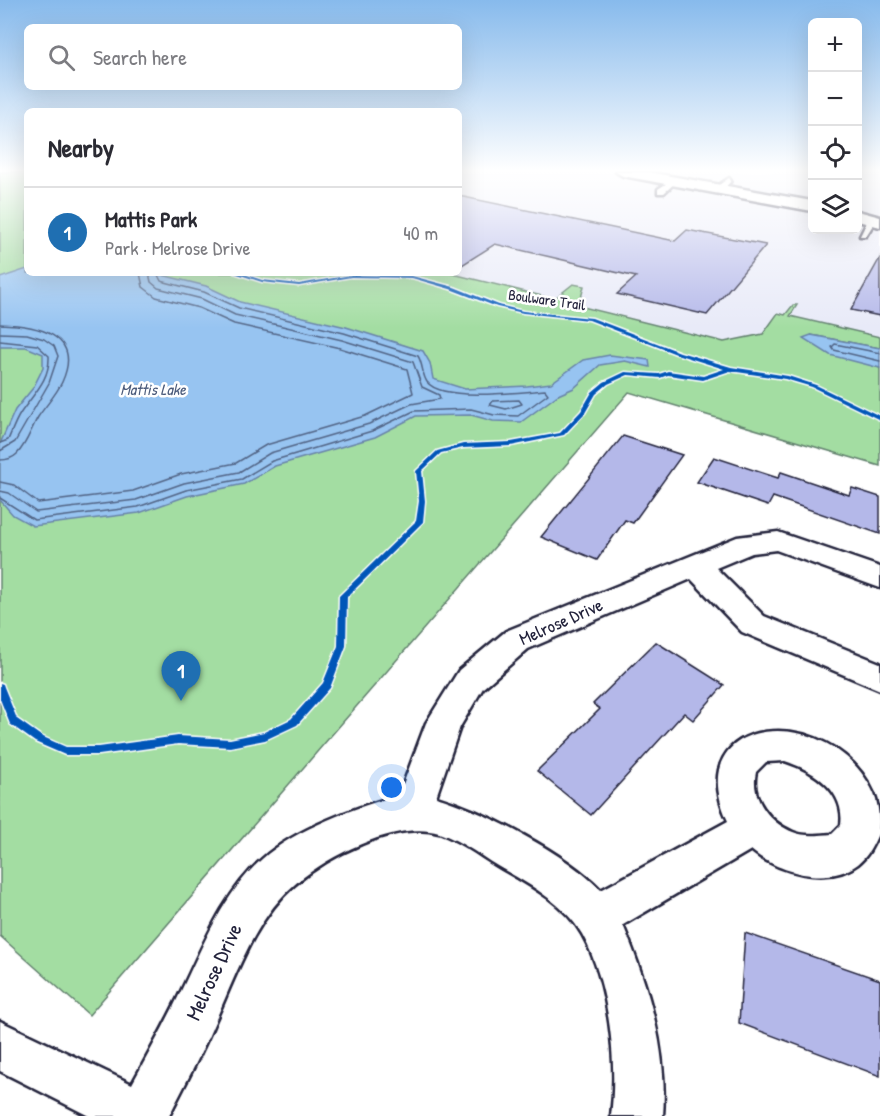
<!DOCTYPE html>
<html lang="en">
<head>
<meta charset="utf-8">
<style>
  :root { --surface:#fff; --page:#f2f2f3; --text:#2b2b33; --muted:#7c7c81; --line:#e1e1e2; --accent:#1f6fb2 }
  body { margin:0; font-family:"Patrick Hand",sans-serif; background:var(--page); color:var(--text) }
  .controls { position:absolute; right:18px; top:18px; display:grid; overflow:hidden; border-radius:9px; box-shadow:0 6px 24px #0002 }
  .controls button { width:54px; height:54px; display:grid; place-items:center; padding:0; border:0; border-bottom:2px solid var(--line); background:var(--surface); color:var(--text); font:30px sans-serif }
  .you { position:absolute; left:392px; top:788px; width:21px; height:21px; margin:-15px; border:4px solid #fff; border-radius:50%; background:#1a73e8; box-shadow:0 0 0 9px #1a73e833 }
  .badge { display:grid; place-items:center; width:39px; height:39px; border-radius:50%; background:var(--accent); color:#fff; font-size:20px; font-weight:700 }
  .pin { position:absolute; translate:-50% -50px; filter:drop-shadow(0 2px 3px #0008) }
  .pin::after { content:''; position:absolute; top:32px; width:21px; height:18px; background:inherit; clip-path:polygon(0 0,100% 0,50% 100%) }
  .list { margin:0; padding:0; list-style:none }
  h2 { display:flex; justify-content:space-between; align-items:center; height:78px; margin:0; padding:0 24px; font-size:26px }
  h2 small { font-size:20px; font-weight:400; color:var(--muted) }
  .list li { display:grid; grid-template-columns:39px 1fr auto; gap:18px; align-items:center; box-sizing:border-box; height:90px; padding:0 24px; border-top:2px solid var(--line) }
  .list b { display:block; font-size:22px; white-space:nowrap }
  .list p { margin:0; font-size:20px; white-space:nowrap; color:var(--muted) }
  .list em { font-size:20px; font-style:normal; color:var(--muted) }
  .icon { flex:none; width:33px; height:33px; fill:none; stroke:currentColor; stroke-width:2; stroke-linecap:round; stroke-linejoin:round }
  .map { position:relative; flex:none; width:880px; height:1116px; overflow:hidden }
  .search { position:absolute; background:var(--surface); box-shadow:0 6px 24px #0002; left:24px; top:24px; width:438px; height:66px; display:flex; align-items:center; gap:15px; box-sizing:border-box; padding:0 21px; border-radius:9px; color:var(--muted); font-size:22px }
  .panel { position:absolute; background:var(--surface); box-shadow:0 6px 24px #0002; left:24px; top:108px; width:438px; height:168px; border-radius:9px }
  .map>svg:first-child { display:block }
</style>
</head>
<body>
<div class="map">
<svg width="880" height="1116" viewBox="0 0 880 1116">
  <rect width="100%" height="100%" fill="#fff"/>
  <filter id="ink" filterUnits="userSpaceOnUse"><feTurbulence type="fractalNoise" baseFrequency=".0167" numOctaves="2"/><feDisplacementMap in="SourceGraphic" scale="12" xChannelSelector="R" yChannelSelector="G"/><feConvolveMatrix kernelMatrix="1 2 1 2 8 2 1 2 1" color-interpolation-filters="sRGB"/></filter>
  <g filter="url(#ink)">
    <!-- built -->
    <path fill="#e8eaf8" d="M459,172H812V230H858V172H880V340L800,324L758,341L724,342L449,273H459Z"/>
    <!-- green -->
    <path fill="#a3dda2" stroke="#62806e" stroke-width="1.5" d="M0,172H27V273H449L554,299L573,284L584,286L579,306L724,342L763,334L778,313L785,315L793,305H797L790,316L880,337V348L811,335L864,363L880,368V466L629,392L89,1015L0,936Z"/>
    <!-- water -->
    <path fill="#97c4f1" stroke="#6883a8" stroke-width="1.5" d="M27,269V273H154L206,286L240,302L346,327L423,351L430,363L433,379L465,389L527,386L551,383L583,360L610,355L649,360L650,367L625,361L600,365L574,388L558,395L521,422L493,421L471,415L416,416L375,437L275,466L244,484L187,496L139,513L33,526L13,515L0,500V444L15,410L33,388L43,368V354L26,347H0V278Z
      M811,335L880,348V368L830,355L803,338Z"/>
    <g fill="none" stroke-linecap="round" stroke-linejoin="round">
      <!-- shore -->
      <path stroke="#516384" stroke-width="1.5" d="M0,324C36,325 84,334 62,382C56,395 46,405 38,417C31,429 27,444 17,454C12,459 7,460 0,460
        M0,333L27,334L44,339L54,346L58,356L49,383L15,442L0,451
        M0,341L37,345L49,356C50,381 32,395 20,414C15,422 12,431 8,440L0,443
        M880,353L835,344L832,347L834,350L880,361
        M519,400L522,404L506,409L490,405L493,401Z
        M0,482L14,485L38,503L133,491L181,474L236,463L266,445L365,416L413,393L407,369L340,348L234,324L199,308L156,297L143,287L140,273
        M0,491L9,493L36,512L136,500L184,483L239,472L270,453L369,424L411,404L440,399L439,395L422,387L413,362L342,340L235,315L202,299L158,288L151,282L149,273
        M0,498L34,520L138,507L186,490L242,479L272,461L372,431L414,411L471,409L494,415L518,416L548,394L545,390C522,392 442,402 427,382C422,375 423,364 418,356L344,333L239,308L204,292L161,281L157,273"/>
    </g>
    <!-- building -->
    <path fill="#b4b8e9" stroke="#22223b" stroke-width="1.5" d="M459,196L675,241L687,230L766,245L707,315L617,294L636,277L495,244L459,267Z
      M880,258V316L851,310Z
      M623,436L682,455L633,523L625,520L597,560L541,537Z
      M714,457L778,478L781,472L849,495L852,488L880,497V534L773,497L768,506L697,482Z
      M656,642L724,685L693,720L684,713L591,815L537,771L600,709L593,704Z
      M745,933L880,980V1076L739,1023Z"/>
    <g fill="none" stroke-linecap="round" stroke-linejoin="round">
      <!-- lane casing -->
      <g stroke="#22223b" stroke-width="5">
        <path id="lane" d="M729,178L731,181L722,191H716V187Z
          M672,180L677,181L664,193H658V189Z
          M869,218L876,220L866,236H860Z"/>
      </g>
      <!-- street casing -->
      <g stroke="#22223b" stroke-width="5">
        <path id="street" d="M778,532L880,567V588L776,550L752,553L716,568L764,616L880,663V690L742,632L691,579L528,649L483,688L460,727L436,797C486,812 565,853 601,890L728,821C677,713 832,700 874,794C879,806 880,821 878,834C873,845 868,856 858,864C828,887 777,872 751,850L623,925C648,985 668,1050 663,1116H611C618,1063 609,982 582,934C565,905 534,887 506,871C484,859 463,841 439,833C396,820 326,857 294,885C253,921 235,978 213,1026C200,1057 184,1086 169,1116H89L0,1071V1021L132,1084C149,1053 166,1023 181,991C204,944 223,894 262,859C295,829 357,807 399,795L426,723L459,670L506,631L737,537ZM785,761C813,770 846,791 841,825L832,834C820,835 804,837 793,832C769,822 750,798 756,772L766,762Z"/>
      </g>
      <!-- secondary casing -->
      <g stroke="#22223b" stroke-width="5">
        <path id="secondary" d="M616,172H648L812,201V211L623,176Z
          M858,211L880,217V227L858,221Z"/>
      </g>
      <!-- lane -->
      <use href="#lane" fill="#fff" fill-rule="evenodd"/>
      <!-- street -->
      <use href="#street" fill="#fff" fill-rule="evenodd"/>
      <!-- secondary -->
      <use href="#secondary" fill="#fff" fill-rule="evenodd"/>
      <!-- cycleway casing -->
      <g stroke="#fff" stroke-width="3">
        <path id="cycleway" d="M234,273H241L262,280L299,284L351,275L412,276L454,287L499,305L523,311L592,318L680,352L731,367L788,376L816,385L880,416V420L812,387L785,379L730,371L703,380L668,375L660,378L628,375L608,384L596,394L585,413L564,435L511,446L463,448L441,453L422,471L425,501L423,522L347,597L346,646L330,688L297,725L265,740L230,747L178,744L99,755H65L35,742L10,724L0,699V683L3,684L4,687L17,719L41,736L66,747H99L178,736L230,739L264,732L291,719L323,683L338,646L339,596L416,521L419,501L416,471L437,451L463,444L511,442L560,433L581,411L592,392L604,382L625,372L659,374L668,371L703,376L724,369L676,354L589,320L523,313L497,307L450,289L412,278L351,277L299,286L262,282Z"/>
      </g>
      <!-- cycleway -->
      <use href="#cycleway" fill="#0057b8" fill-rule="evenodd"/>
    </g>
  </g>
  <!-- sky -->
  <linearGradient id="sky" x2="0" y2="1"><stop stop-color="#87baec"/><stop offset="0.52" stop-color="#fff"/><stop offset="1" stop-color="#fff" stop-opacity="0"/></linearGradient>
  <rect width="880" height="328" fill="url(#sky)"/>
  <g text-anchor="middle" stroke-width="5" stroke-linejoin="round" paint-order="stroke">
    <!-- far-street labels -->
    <g font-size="15" fill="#22223b" stroke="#fff">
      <text transform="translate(547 300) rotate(8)" y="5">Boulware Trail</text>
    </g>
    <!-- far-water labels -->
    <g font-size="16" font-style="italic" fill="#4b5b7b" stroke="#fff">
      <text x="153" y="395">Mattis Lake</text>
    </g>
    <!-- street labels -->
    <g font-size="18" fill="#22223b" stroke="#fff">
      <text transform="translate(561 622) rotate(-24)" y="6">Melrose Drive</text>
    </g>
    <!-- near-street labels -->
    <g font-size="21" fill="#22223b" stroke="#fff">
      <text transform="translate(214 972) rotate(-65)" y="7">Melrose Drive</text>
    </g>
  </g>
</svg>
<div class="controls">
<button>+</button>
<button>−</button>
<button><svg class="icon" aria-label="locate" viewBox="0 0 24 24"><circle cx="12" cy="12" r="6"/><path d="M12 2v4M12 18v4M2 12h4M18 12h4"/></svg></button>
<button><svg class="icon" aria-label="layers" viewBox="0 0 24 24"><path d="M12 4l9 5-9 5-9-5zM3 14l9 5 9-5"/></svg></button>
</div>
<div class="you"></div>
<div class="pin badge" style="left:181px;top:701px">1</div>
<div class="search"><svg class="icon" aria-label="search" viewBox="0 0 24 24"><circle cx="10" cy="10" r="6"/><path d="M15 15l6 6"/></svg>Search here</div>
<section class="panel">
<h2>Nearby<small></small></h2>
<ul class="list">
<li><span class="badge">1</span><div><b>Mattis Park</b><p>Park · Melrose Drive</p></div><em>40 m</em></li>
</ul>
</section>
</div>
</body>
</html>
